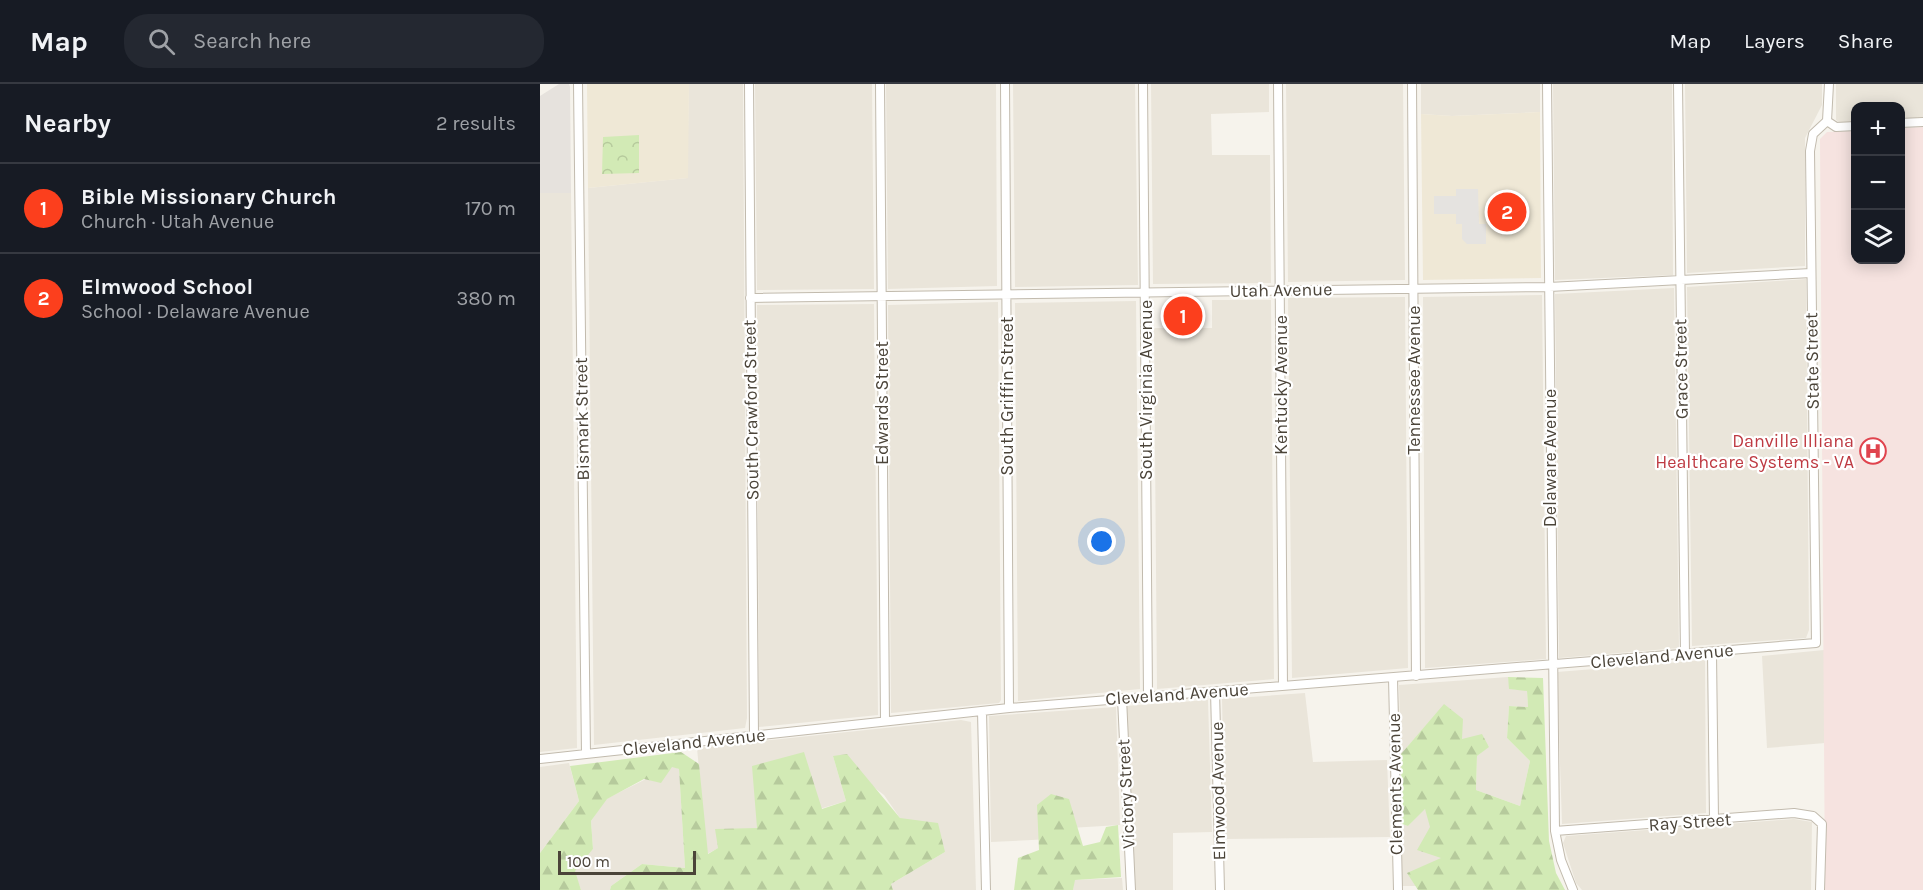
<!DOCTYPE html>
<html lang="en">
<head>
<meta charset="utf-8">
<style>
  :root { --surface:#171b24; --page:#242831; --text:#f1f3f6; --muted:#9ea1a6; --line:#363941; --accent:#fc3f1d }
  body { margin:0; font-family:Karla,sans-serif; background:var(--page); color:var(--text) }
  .controls { position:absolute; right:18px; top:18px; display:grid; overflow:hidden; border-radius:12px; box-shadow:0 3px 15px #0003 }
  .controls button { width:54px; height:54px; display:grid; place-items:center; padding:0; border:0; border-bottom:2px solid var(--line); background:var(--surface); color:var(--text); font:30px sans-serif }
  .scale { position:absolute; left:18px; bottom:15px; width:138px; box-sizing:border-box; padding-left:6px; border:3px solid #4b4439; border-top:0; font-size:16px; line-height:21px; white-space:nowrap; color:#4b4439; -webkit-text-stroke:4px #fff; paint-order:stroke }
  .you { position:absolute; left:562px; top:458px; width:21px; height:21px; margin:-15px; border:4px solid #fff; border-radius:50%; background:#1a73e8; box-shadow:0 0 0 9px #1a73e833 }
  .badge { display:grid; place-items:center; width:39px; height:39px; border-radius:50%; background:var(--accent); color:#fff; font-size:20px; font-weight:700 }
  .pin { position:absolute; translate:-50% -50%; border:3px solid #fff; box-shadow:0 2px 6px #0006 }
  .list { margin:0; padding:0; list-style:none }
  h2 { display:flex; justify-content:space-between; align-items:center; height:78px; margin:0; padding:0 24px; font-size:26px }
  h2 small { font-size:20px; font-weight:400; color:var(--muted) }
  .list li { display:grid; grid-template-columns:39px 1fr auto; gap:18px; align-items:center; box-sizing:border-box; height:90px; padding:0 24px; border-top:2px solid var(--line) }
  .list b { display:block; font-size:22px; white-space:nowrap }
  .list p { margin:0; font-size:20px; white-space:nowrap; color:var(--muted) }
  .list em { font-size:20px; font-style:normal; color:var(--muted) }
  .icon { flex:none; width:33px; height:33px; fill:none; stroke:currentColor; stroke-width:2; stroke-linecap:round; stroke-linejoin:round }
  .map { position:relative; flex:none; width:1383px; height:806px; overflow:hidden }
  header { display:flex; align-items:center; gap:36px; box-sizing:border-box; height:84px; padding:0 30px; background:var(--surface); border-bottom:2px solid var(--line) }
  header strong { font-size:28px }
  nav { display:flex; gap:33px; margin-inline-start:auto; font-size:21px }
  .search { width:420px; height:54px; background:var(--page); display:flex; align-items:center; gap:15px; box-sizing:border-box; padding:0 21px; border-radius:24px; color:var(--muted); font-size:22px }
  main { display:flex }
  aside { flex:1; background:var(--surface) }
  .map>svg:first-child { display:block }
</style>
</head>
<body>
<header>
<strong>Map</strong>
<div class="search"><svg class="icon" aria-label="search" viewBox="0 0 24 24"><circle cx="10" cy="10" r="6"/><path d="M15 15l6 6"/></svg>Search here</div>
<nav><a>Map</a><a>Layers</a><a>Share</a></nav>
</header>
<main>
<aside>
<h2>Nearby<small>2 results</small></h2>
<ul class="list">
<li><span class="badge">1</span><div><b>Bible Missionary Church</b><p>Church · Utah Avenue</p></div><em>170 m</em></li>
<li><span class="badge">2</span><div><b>Elmwood School</b><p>School · Delaware Avenue</p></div><em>380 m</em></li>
</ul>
</aside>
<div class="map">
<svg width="1383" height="806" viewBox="0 0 1383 806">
  <defs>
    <pattern id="forest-firs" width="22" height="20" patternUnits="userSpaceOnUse" patternTransform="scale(1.5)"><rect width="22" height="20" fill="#d2eab5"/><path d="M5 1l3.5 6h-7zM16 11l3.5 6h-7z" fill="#b6ca9c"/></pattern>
    <pattern id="park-crowns" width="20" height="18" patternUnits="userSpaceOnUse" patternTransform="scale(1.5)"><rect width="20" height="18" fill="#d2eab5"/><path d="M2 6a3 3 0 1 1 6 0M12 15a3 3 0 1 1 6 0" fill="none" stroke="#b6ca9c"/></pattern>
  </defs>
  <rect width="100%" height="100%" fill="#f6f3ec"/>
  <!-- residential -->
  <path fill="#eae5da" d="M149,0H203L207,634L205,644L54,661L48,104L147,94Z
    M215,0H332L334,205L217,206Z
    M346,0H456L457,202L348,205Z
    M473,0H595L598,201L475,203Z
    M611,0H729V28L671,30L672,71H730L731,199L613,200Z
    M746,0H863L865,196L748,198Z
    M881,0H1000V28L912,32L881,30Z
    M1013,0H1132L1133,191L1015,196Z
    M1145,0H1282V21L1265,54V182L1147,189Z
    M1296,0H1383V33L1361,35L1360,22H1316L1315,38L1300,39L1296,36Z
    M0,109H31L37,664L0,668Z
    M1266,195L1269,546L1266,554L1152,562L1147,203Z
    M1134,204L1139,564L1019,574L1015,210Z
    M1002,211L1006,575L885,584L883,213Z
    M865,213L868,584L752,594L748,214Z
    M672,216H731L734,595L617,605L614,244H672Z
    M596,217L600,605L478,617L475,219Z
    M458,218L461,616L459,619L351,629L348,221Z
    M334,220L338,631L219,643L217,221Z
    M1284,566L1285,659L1227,664L1222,572Z
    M1165,576L1166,729L1022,740L1017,588Z
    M968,593L970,605L987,606L988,623L969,622L967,654L990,677L980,722L936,706L937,672L949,662L922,655L904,621L861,670L859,601Z
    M765,609L773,678L847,676L850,753L685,755L682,615Z
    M668,616L672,748L633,749V806H595L586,622Z
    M576,623L580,741L513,745L512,755L451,758L449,632Z
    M421,636L431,638L436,806H353L351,800L405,768L360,734L344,711L293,672L306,717L217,744L167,770L157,664Z
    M29,679L39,717L0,769V683Z
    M132,682L139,685L145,784L102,780L71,802L70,806H41L34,787L53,765L51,737L66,715Z
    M884,725L906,739V802H861L862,740L868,742Z
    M1254,735L1272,738L1271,806H1042L1036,799L1023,759L1026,752Z
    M582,794L583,806H533L534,796Z"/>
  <!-- industrial -->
  <path fill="#e6e2dd" d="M19,0H29L30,3L31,109H0V12Z"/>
  <!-- education -->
  <path fill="#efe8d6" d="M47,0H149L148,94L48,104Z
    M1000,28L1001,194L883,196L881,30L912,32Z"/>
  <!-- medical -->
  <path fill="#f6e3e0" d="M1383,43V806H1285L1280,55L1287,48L1315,47L1316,176H1360L1361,44Z"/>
  <!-- forest -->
  <path fill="url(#forest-firs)" d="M968,593L1003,594L1009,757L1016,789L1025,806H878L867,789L901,774L877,766L890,743L885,725L868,742L862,740L861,670L904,620L923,635L922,655L942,650L949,663L937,672L936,706L980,722L990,677L967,654L969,622L988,623L987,607L969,605Z
    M141,668L159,680L168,770L178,764L175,745L217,744L212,682L264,668L282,725L306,717L293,672L307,670L360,734L398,739L405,768L351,800L353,806H70L71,802L102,780L145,784L139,685L132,683L121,699L104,695L67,715L51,737L53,765L35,787L41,806H0V769L39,717L30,682Z
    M511,710L529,715L543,762L560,758L566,743L578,741L581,793L535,796L533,806H474L478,774L499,766L497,721Z"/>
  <!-- park -->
  <path fill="url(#park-crowns)" d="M99,51V89L62,90L63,53Z"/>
  <!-- parking -->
  <path fill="#e5e3e0" d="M916,105H938L939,140H946V160H927L922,155V140H916V130H894V112H916Z"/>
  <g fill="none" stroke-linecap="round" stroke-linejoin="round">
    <!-- minor casing -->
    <g stroke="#c2bbae" stroke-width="10">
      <path id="minor" d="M38,0L46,670
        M209,0L214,652
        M340,0L345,637
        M465,0L469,624
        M603,0L608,612
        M738,0L743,602
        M872,0L876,592
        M1007,0L1015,747L1021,776L1033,806
        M1138,0L1145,570
        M1287,37L1296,43L1316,42
        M1360,39L1383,38
        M210,214L1009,203L1271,189
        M1172,569L1174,736
        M853,594L858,806
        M675,607L680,806
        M582,614L591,806
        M442,627L446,806
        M0,675L469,624L1276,559L1270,67L1273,50L1287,37L1289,0
        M1015,747L1254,729L1273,732L1282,740L1280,806"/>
    </g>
    <!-- minor -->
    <use href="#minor" stroke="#fff" stroke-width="8"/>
  </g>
  <!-- icons -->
  <defs>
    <g id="hospital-ring" transform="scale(1.35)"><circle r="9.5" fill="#fff" stroke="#e0444e" stroke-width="1.5"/><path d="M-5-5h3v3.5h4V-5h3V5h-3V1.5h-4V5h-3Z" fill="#e0444e"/></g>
  </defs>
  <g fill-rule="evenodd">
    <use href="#hospital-ring" x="1333" y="367"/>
  </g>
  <g text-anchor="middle" stroke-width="4.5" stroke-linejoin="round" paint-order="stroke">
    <!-- street labels -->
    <g font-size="18" fill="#4b4439" stroke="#fff">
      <text transform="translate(741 206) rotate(-1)" y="6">Utah Avenue</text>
      <text transform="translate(1272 277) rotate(-91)" y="6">State Street</text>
      <text transform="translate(1141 285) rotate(-91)" y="6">Grace Street</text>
      <text transform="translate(874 296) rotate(-90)" y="6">Tennessee Avenue</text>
      <text transform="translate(741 301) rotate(-90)" y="6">Kentucky Avenue</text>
      <text transform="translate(606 306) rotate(-90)" y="6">South Virginia Avenue</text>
      <text transform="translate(467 312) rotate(-90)" y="6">South Griffin Street</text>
      <text transform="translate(342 319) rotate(-90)" y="6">Edwards Street</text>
      <text transform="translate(211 326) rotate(-91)" y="6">South Crawford Street</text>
      <text transform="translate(42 335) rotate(-91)" y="6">Bismark Street</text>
      <text transform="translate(1010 374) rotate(-90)" y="6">Delaware Avenue</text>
      <text transform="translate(1122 572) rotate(-5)" y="6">Cleveland Avenue</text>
      <text transform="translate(637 610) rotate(-4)" y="6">Cleveland Avenue</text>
      <text transform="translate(154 658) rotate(-6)" y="6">Cleveland Avenue</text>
      <text transform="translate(855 700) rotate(-91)" y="6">Clements Avenue</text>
      <text transform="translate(678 707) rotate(-91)" y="6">Elmwood Avenue</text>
      <text transform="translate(586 710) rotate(-93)" y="6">Victory Street</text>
      <text transform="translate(1150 738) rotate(-4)" y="6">Ray Street</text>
    </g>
    <!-- health labels -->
    <g font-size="18" fill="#be3a42" stroke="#fff" text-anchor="end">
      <text x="1314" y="363">Danville Illiana<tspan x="1314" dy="21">Healthcare Systems - VA</tspan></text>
    </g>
  </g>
</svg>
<div class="controls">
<button>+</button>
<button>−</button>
<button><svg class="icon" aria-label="layers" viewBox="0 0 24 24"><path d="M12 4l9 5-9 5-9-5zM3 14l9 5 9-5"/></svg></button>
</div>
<div class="scale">100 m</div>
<div class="you"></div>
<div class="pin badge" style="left:643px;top:232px">1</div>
<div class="pin badge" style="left:967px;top:128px">2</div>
</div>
</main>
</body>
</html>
